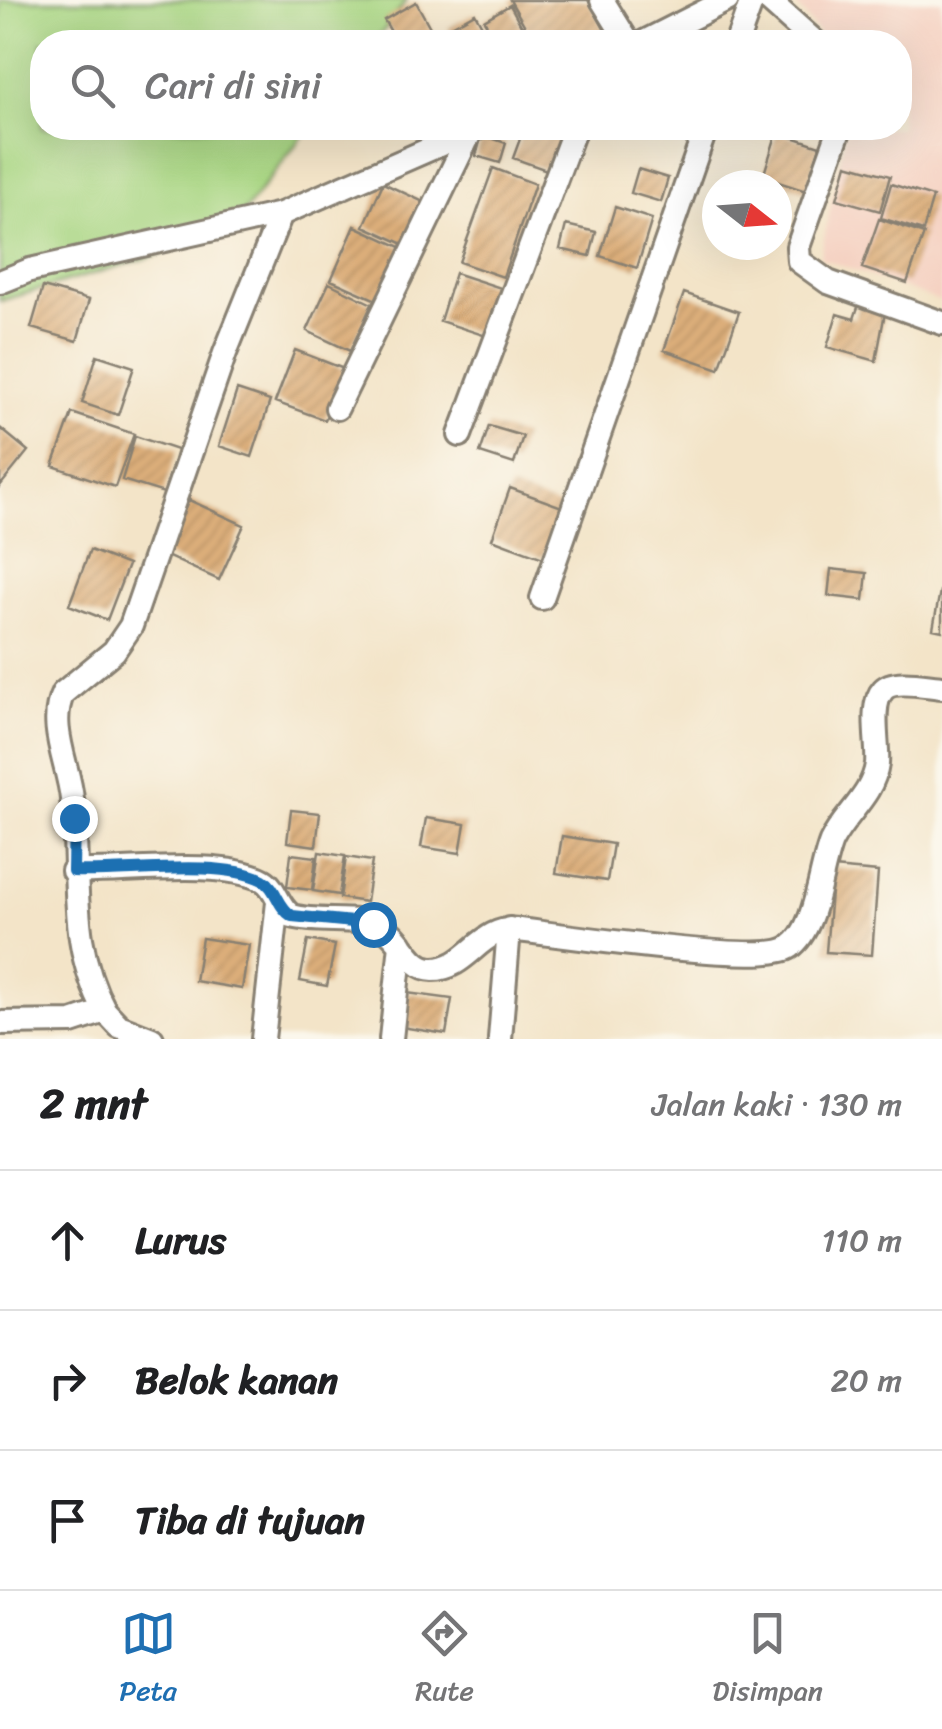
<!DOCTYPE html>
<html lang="id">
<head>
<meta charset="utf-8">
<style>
  :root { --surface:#fff; --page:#f6f6f6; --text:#202124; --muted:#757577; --line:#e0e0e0; --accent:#1f6fb2 }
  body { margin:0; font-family:Sriracha,sans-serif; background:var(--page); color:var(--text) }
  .compass { position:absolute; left:702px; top:170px; width:90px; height:90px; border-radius:50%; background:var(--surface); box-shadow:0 10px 40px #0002; rotate:107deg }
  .stop { position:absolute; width:30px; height:30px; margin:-22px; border:8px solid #1f6fb2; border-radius:50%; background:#fff }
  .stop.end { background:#1f6fb2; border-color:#fff; box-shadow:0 2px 10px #0008 }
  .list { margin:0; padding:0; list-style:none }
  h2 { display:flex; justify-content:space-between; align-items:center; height:130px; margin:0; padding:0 40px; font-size:42px }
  h2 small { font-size:32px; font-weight:400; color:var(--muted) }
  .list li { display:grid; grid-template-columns:65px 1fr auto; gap:30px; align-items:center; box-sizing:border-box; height:140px; padding:0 40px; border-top:2px solid var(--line) }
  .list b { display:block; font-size:38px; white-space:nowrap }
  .list em { font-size:32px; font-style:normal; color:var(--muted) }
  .icon { flex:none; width:55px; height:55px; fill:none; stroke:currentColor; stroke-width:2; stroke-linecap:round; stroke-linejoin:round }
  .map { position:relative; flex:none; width:942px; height:1039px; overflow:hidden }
  .search { position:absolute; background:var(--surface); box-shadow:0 10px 40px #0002; left:30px; right:30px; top:30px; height:110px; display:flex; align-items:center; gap:25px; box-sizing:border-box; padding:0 35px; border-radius:40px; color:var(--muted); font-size:38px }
  .sheet { height:550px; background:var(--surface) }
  nav { display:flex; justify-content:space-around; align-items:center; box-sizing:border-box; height:140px; border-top:2px solid var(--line); background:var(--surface); font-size:28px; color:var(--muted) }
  nav a { display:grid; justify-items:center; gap:5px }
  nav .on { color:var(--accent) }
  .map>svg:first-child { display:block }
</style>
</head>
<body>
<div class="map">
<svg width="942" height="1039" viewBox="0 0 942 1039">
  <defs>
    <pattern id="building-hatch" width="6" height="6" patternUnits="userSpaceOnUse" patternTransform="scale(2.5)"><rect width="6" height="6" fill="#dcae7a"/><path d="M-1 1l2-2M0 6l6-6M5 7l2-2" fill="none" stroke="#bc9569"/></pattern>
  </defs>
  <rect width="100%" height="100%" fill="#fbf7ec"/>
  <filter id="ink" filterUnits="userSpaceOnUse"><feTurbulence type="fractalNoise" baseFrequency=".01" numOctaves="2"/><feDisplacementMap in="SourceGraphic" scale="20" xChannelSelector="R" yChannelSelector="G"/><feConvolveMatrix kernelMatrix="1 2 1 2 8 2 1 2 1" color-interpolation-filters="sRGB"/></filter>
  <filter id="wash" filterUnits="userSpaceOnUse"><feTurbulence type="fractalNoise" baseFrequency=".0048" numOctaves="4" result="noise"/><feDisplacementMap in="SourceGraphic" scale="40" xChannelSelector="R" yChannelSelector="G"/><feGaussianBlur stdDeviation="2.25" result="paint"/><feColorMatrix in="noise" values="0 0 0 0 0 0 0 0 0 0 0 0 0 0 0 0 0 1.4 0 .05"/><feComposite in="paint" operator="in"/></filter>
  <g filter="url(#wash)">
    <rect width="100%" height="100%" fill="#f3e4c8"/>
    <!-- built -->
    <path fill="#f5d2c2" d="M792,0H942V302L820,258L847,128H900V42H826Z"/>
    <!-- green -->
    <path fill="#a9d683" stroke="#627950" stroke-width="2.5" d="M0,0H407L375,42H42V128H309L226,235L0,301Z"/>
    <g id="blocks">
      <!-- building -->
      <path fill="url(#building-hatch)" d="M510,0H588L608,36L597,42H534Z
        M416,2L438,42H397L384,20Z
        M510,5L530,42H497L484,20Z
        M475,13L491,42H457L448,28Z
        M524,128H551L569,134L555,173L513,158Z
        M777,132L820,146L806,191L763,177Z
        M482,135L506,143L500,163L476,156Z
        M847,164L890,176L880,211L837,199Z
        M493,168L535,184L503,277L459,262Z
        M638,169L668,178L661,202L631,193Z
        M383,183L428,204L408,246L364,226Z
        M891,184L933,197L923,231L881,218Z
        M615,207L652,219L637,268L600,256Z
        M879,219L924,234L907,283L862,268Z
        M566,225L596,232L590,256L560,249Z
        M355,226L405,249L381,302L331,280Z
        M455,273L501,288L486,336L440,321Z
        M329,283L372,304L350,351L307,331Z
        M43,287L89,300L77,341L31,328Z
        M684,293L739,312L719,369L664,350Z
        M859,304L885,312L876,361L827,347L837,314L854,319Z
        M295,350L344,369L325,420L275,402Z
        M97,355L134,367L118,415L82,403Z
        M237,390L270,401L252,457L219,446Z
        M72,413L134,434L115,487L53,466Z
        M489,426L523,436L514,464L480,453Z
        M0,428L28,451L0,486Z
        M135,436L177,450L164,493L122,480Z
        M510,488L562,507L543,558L492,539Z
        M189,500L244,525L219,580L164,555Z
        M90,550L128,565L107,620L69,605Z
        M831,569L867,573L864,600L828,596Z
        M940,591H942V631L933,629Z
        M291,810L320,813L316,846L287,842Z
        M426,818L465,824L460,853L421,847Z
        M562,836L613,844L607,881L556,873Z
        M319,852L345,856L339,895L313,891Z
        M291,854L316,857L312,890L287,887Z
        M346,857L372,861L366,902L340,898Z
        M833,868L878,872L872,955L826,952Z
        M202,938L249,945L242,989L195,981Z
        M308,940L335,945L327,986L300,981Z
        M407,993L452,999L446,1034L401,1027Z"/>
    </g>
  </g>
  <g filter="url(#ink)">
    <use href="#blocks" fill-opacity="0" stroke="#888072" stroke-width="2.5"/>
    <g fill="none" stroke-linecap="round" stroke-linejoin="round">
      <!-- minor casing -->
      <g stroke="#888072" stroke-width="28">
        <path id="minor" d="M602,0L628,42
          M768,0L815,42
          M644,42L727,0
          M737,42L752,0
          M840,128L798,247L799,261L828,282L942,323
          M0,282L30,270L281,214
          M337,408L471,131
          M460,435L575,128
          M542,598L706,128
          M73,871C123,873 219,858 263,880C277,888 277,907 292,916C320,924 356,915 382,927C403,937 409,969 433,969C469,969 480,925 519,930C560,935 766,965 790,947C817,928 819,872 831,842C844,815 873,795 877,764C879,745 869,705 883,690C893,678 927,686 942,687
          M105,1011L119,1026L152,1039
          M0,1023L72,1022L105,1011C67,942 81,873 72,799C69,766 47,725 63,693L114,651L131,626L225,353L281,214L478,128
          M263,1039L278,902
          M391,1039L401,944
          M500,1039L509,929"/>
      </g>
      <!-- minor -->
      <use href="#minor" stroke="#fff" stroke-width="22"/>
    </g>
  </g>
  <g fill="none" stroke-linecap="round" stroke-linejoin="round" filter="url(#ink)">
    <!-- route -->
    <path stroke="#1f6fb2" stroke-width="12" d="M74,818L73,871C124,874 218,858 263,880C277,888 277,907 292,916L373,924"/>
  </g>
</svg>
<svg class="compass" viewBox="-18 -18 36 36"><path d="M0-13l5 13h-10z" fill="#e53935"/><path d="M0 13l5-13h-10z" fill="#757577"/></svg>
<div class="stop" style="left:373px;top:924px"></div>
<div class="stop end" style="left:74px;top:818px"></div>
<div class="search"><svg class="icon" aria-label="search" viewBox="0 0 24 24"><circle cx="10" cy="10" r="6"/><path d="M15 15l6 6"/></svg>Cari di sini</div>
</div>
<section class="sheet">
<h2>2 mnt<small>Jalan kaki · 130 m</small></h2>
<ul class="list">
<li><svg class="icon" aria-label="ahead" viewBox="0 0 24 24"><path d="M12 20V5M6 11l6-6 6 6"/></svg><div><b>Lurus</b></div><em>110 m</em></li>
<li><svg class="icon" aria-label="right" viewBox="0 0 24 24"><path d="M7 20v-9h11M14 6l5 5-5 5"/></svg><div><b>Belok kanan</b></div><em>20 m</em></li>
<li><svg class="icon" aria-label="arrive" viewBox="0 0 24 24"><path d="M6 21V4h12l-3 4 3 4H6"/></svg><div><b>Tiba di tujuan</b></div></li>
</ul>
</section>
<nav>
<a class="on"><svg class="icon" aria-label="map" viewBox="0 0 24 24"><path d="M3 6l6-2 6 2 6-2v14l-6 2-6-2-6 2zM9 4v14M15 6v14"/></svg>Peta</a>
<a><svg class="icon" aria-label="directions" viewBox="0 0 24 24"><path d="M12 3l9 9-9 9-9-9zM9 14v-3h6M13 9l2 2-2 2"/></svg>Rute</a>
<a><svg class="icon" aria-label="saved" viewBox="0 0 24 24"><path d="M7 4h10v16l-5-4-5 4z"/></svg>Disimpan</a>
</nav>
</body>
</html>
